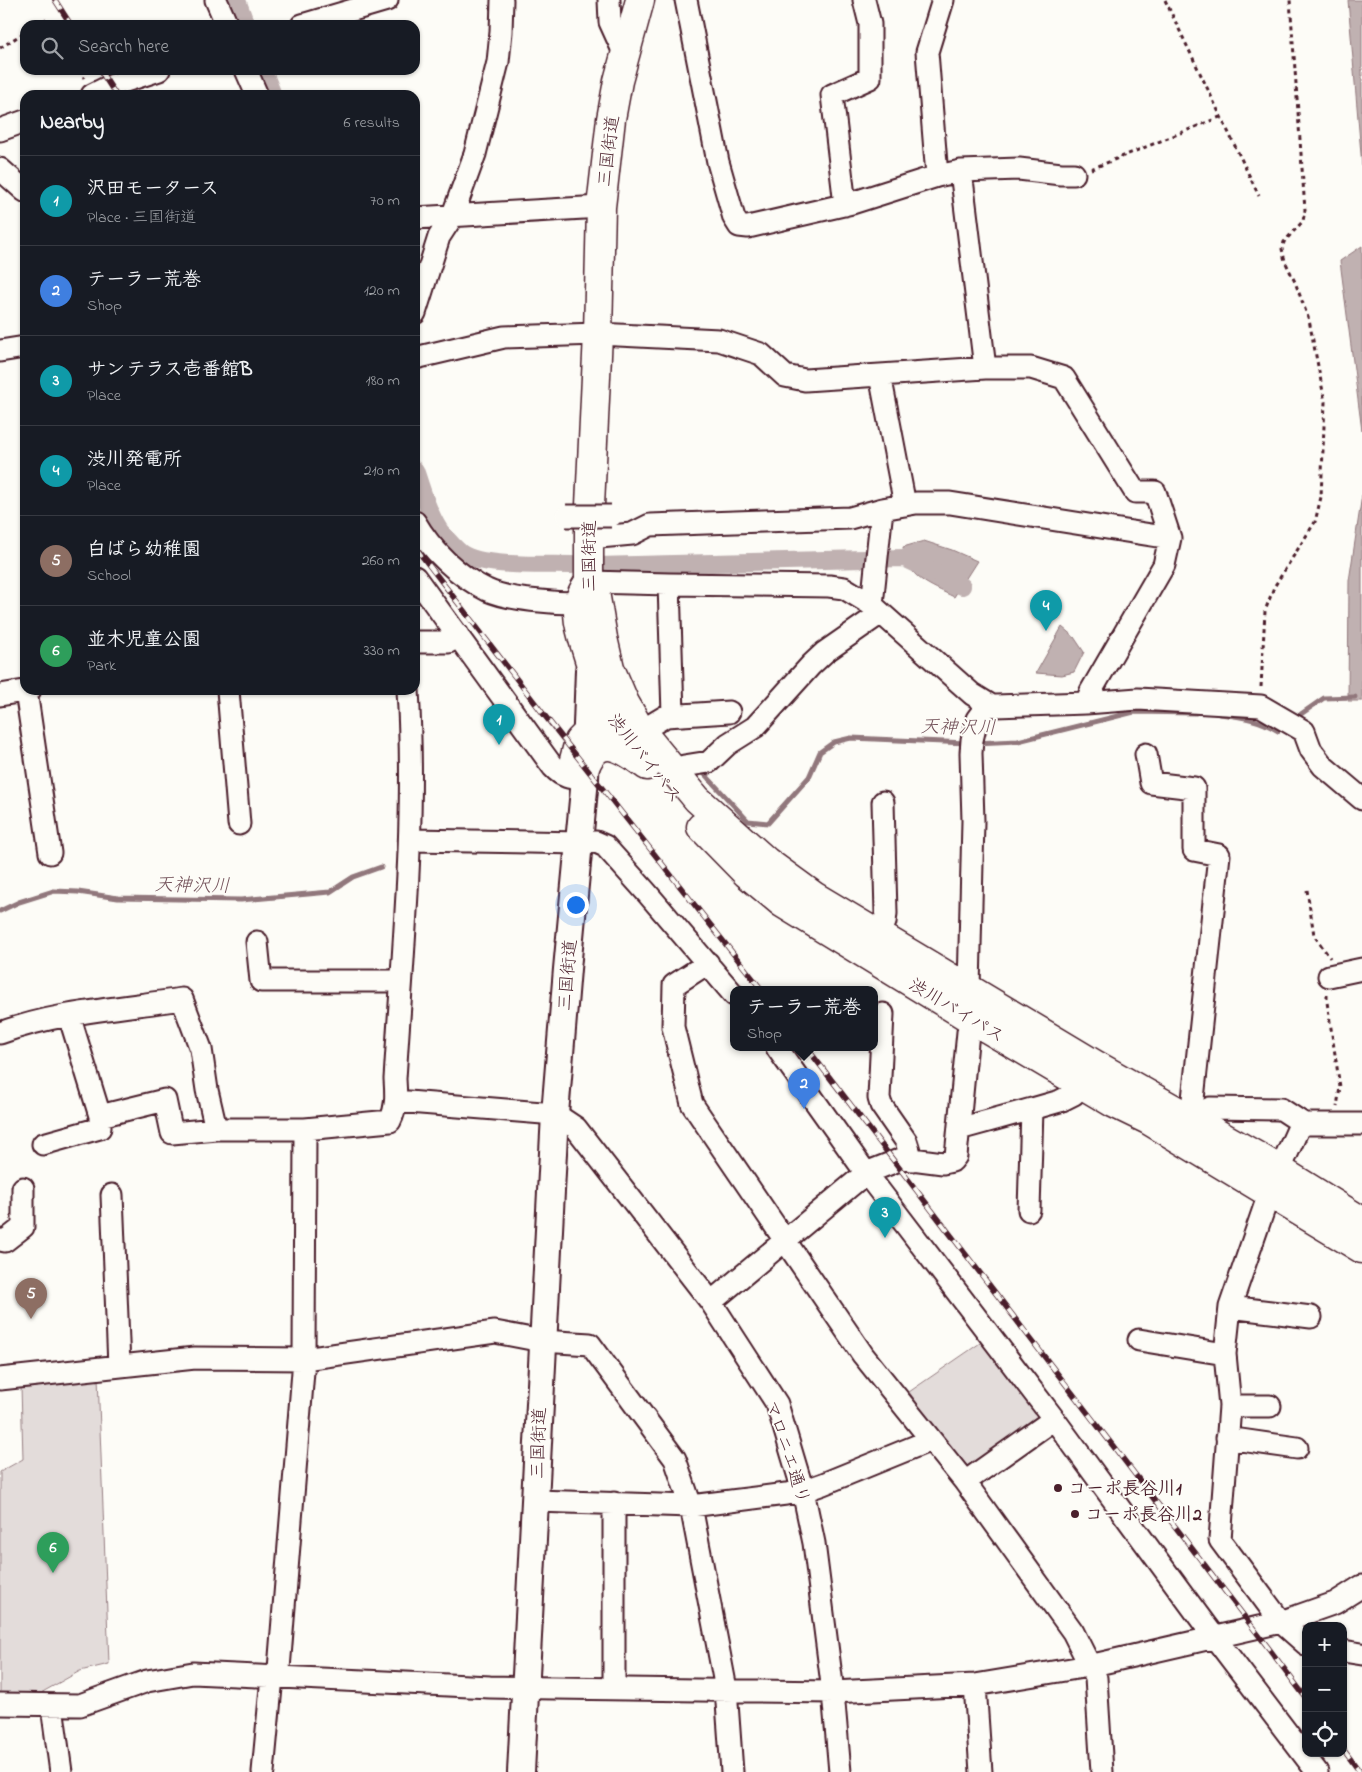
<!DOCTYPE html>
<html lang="en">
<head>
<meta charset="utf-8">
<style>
  :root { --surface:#171b24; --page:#242831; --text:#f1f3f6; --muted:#9ea1a6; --line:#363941; --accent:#8c9099 }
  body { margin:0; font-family:"Indie Flower","Klee One",sans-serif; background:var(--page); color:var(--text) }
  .controls { position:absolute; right:15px; bottom:15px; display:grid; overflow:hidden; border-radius:10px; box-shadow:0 1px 4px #0004 }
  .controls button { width:45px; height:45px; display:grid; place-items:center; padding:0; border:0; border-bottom:1px solid var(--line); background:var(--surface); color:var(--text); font:25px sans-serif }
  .you { position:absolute; left:575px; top:904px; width:18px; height:18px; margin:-12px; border:4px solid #fff; border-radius:50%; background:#1a73e8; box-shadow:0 0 0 8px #1a73e833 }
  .badge { display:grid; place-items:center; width:32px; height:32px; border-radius:50%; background:var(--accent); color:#fff; font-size:16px; font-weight:700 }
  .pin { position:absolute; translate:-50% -41px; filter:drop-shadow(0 1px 2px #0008) }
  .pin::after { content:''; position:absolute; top:26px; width:18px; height:15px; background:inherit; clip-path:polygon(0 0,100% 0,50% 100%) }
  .popup { position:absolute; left:730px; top:986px; width:148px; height:65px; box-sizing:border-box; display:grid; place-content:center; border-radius:10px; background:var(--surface); filter:drop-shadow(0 1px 4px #0005); font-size:16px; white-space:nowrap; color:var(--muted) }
  .popup b { font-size:19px; color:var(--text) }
  .popup::after { content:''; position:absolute; left:50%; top:100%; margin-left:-10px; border:10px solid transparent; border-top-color:var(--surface) }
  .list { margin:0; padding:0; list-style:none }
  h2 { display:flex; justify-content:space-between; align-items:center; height:65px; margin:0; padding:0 20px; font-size:21px }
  h2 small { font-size:16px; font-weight:400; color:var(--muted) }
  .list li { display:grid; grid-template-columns:32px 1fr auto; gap:15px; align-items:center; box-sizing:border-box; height:90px; padding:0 20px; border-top:1px solid var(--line) }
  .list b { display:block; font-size:19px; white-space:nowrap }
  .list p { margin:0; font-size:16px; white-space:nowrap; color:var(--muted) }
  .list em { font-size:16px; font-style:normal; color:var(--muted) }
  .icon { flex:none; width:28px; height:28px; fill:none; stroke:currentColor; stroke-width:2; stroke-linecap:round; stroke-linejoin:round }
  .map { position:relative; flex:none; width:1362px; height:1772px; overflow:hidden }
  .search { position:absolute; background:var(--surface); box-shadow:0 1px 4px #0004; left:20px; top:20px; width:400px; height:55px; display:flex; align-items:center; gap:12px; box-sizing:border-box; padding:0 18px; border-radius:15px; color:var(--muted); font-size:19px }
  .panel { position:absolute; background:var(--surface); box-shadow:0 1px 4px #0004; left:20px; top:90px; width:400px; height:605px; border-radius:15px }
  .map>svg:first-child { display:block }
</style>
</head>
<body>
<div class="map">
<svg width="1362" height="1772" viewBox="0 0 1362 1772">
  <rect width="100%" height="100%" fill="#fdfcf7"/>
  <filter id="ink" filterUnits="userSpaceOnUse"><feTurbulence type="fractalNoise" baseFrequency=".02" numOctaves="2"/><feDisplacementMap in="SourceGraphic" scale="10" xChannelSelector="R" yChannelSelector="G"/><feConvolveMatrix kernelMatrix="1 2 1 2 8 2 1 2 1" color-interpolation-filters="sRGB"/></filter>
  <g filter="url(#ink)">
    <!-- green -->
    <path fill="#e3dcda" stroke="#967e82" d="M986,1339L1044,1416L973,1469H964L909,1392Z
      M98,1377L109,1664L80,1671L30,1699L0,1695V1472L23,1459L21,1386Z"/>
    <!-- water -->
    <path fill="#c0b1b1" stroke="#91777b" d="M1348,0H1362V166Z
      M1362,246V431L1340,261Z
      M1362,495V701H1348L1349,581Z
      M924,541L952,550L977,561L954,597C930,585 906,578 903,547Z
      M1062,627L1074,637L1084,652L1074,672L1062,675L1036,673Z"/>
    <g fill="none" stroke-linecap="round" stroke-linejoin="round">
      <!-- stream -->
      <path stroke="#91777b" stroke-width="5" d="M1219,714C1241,717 1259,719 1278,731
        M1301,714L1324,698L1355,697
        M975,743L1018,741L1134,712L1196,713
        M700,769L748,821L768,823L809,777L820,752L834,742L851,738L967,743
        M0,911L19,902L54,891L78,892L118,898L241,900L330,892L353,877L381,867"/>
      <!-- canal -->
      <path stroke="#c0b1b1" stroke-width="18" d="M237,0L246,25
        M263,70L273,95
        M415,470C422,490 428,513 440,531C446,538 454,548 461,553C483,568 545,564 572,565
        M597,566L904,558L962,586"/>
      <!-- minor casing -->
      <g stroke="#4a1f2b" stroke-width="25">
        <path id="minor" d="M216,0L227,25
          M609,0L610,22L625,55
          M686,0L718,162L734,218L739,226L748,227L852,203L937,176L961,171L1019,169L1061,174H1074
          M302,25L387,0
          M246,70L257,95
          M92,95L110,86L159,70
          M0,130L25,121
          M0,169L25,191
          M961,171L985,368
          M937,176L927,52L943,0
          M845,205L832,95L870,78V24L864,0
          M415,218L601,207
          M415,313L439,237L452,217L475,154L498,62L501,32L502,0
          M0,351L25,347
          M415,358L504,337L598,334L719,340L761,354L785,376L805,380L985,368H1031L1064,378L1135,492H1155L1170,538L1164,565L1091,691L1086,703
          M880,375L905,505
          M415,522C431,550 458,576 487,590C509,600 554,603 578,603
          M589,538L632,534L650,525L850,518L882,509
          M415,577L553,767C563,778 571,778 585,779
          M589,582L669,584L829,586L844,588L872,605L972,694L990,705L996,706L1086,703L1138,699L1261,706L1304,731L1311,750L1323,766L1362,799
          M669,584L673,715
          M872,605L882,509L916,503H950L1170,538
          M415,642H449L458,635
          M228,690L239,824
          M26,691L50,853
          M0,695L30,690
          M641,731L666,716L729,712
          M1146,754L1151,783L1194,788V850L1219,855L1191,1118
          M675,773L684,766L709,762L728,744L755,727L811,665L825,652L881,613
          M411,840L580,843L596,842L605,846L647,893L734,995
          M879,935L885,922L886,913L883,802
          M257,942L261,981H401
          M708,963L674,985L673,1027L692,1104L863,1355L965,1482L1073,1632L1096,1678L1102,1772
          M1329,976L1362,969
          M883,1014L879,1098L881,1105L906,1141L912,1160
          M69,1015L100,1116L165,1100L172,1133L216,1129
          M0,1033C57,1012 122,1008 182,999L201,1049L207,1090L216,1129H305L390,1121C397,1107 396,1094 395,1079C403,950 416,820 408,690
          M777,1048L866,1173L1054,1419L1206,1626L1317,1772
          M396,1101L555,1114L576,1128L711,1302L777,1404L803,1491L814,1543L833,1692L840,1772
          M1191,1118L1210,1108L1281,1109L1304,1124
          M959,1129L1032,1109
          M43,1144L100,1128V1116
          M112,1195L119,1366
          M1029,1210L1032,1109L1060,1101L1074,1094L1090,1073
          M0,1240L5,1241L23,1227V1188
          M711,1302L866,1173L904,1158L943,1163L952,1161L956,1156L968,1032L971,1019L969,988L973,821L971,753L972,740L977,719L988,704
          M1230,1307L1311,1317
          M1139,1340L1225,1354
          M0,1379L195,1358L304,1359L495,1332L542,1341L590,1344L675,1459L691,1506L726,1689L732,1772
          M1230,1406H1270
          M1227,1438L1297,1448
          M965,1482L1054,1419
          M536,1501L691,1506L786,1494L803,1491L823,1484L931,1440
          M614,1503V1688
          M1306,1644L1281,1622L1220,1540L1230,1406L1225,1354L1230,1307L1269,1194L1298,1129L1304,1124H1362
          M1343,1651L1362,1654
          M975,1685L981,1772
          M0,1704L80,1705L147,1681L193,1673L490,1687L833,1692L975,1685L1089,1666L1281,1622L1335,1603L1362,1586
          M52,1706L61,1772
          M263,1772L272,1677L279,1669L304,1359L305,1129"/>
      </g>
      <!-- major casing -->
      <g stroke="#4a1f2b" stroke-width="30">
        <path id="major" d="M521,1772L555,1114L567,969L585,779L589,670"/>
      </g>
      <!-- highway casing -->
      <g stroke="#4a1f2b" stroke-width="31">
        <path id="highway" d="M640,0L618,81L611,119L601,207L598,334L589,527V582L595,592L603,638L610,668L625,703L641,731L697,799L766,861L814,896L1096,1065L1262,1159L1362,1221
          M589,582C569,607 581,632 589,659C593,670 595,682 598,693C604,709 615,726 626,739
          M574,760L579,741L594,726L615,724L631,728
          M585,767C600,730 625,750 647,766
          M701,827L746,873L782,903L971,1019L1113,1103L1148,1120L1362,1249"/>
      </g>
      <!-- path -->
      <path stroke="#4a1f2b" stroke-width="3" stroke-dasharray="4 4" stroke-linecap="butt" d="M1165,0L1259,196
        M36,25L45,20L50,25
        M0,48L25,32
        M79,70L84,78
        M1091,169L1220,117
        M1261,687L1265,611L1274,587L1315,522L1321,497L1325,402L1309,320L1295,282L1285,261L1282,249L1284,242L1303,221L1305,210L1290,0
        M1307,890L1314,935L1330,958
        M1327,995V1002L1340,1087L1337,1107"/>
      <!-- minor -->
      <use href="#minor" stroke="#fdfcf7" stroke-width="21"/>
      <!-- major -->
      <use href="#major" stroke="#fdfcf7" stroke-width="26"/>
      <!-- highway -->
      <use href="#highway" stroke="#fdfcf7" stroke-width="28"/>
      <!-- rail casing -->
      <g stroke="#4a1f2b" stroke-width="5.5">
        <path id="rail" d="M55,0L71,25
          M100,70L116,95
          M415,547L545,716L762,990
          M807,1048L1267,1646L1306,1698
          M1343,1749L1360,1772"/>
      </g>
      <!-- rail -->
      <use href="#rail" stroke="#fdfcf7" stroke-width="4" stroke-dasharray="11" stroke-linecap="butt"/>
      <!-- minor-bridge casing -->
      <g stroke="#4a1f2b" stroke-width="25" stroke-linecap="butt">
        <path id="minor-bridge" d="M566,516H611"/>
      </g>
      <!-- minor-bridge -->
      <use href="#minor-bridge" stroke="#fdfcf7" stroke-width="21"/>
    </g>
  </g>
  <!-- markers -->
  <g fill="#4a1f2b" stroke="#fdfcf7" stroke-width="2">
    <circle cx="1058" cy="1488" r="5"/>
    <circle cx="1075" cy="1514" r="5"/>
  </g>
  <g text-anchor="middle" stroke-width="4" stroke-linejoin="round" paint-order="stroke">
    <!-- street labels -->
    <g font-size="18" fill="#4a1f2b" stroke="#fdfcf7">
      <text transform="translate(608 151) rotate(-83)" y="6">三国街道</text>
      <text transform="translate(589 556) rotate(-90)" y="6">三国街道</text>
      <text transform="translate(645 758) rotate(52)" y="6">渋川バイパス</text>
      <text transform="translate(567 975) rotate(-85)" y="6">三国街道</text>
      <text transform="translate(957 1010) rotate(31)" y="6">渋川バイパス</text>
      <text transform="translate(538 1443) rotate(-88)" y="6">三国街道</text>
      <text transform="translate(788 1452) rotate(72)" y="6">マロニエ通り</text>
    </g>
    <!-- poi labels -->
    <g font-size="18" font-weight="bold" fill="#4a1f2b" stroke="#fdfcf7" text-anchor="start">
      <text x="1068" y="1494">コーポ長谷川1</text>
      <text x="1085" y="1520">コーポ長谷川2</text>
    </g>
    <!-- water labels -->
    <g font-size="19" font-style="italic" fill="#73525a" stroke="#fdfcf7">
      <text transform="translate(958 726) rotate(1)" y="7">天神沢川</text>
      <text transform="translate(192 884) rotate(1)" y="7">天神沢川</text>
    </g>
  </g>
</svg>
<div class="controls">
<button>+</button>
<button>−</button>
<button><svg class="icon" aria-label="locate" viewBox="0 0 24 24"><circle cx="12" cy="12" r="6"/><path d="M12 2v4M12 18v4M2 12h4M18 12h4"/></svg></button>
</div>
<div class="you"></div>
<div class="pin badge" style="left:499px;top:745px;background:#0f9aa8">1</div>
<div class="pin badge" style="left:804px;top:1109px;background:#3f7fe0">2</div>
<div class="popup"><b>テーラー荒巻</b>Shop</div>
<div class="pin badge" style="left:885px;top:1238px;background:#0f9aa8">3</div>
<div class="pin badge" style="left:1046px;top:631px;background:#0f9aa8">4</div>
<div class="pin badge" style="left:31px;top:1319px;background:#8d6e63">5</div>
<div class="pin badge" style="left:53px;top:1573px;background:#2e9e5b">6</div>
<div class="search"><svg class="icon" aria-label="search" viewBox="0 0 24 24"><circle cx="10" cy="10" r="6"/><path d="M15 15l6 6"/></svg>Search here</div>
<section class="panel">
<h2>Nearby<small>6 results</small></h2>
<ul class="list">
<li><span class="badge" style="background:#0f9aa8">1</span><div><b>沢田モータース</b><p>Place · 三国街道</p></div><em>70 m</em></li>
<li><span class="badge" style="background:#3f7fe0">2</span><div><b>テーラー荒巻</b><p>Shop</p></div><em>120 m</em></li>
<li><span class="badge" style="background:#0f9aa8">3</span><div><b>サンテラス壱番館B</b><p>Place</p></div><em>180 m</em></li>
<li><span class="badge" style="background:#0f9aa8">4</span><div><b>渋川発電所</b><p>Place</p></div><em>210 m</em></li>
<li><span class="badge" style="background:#8d6e63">5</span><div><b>白ばら幼稚園</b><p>School</p></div><em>260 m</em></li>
<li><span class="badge" style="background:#2e9e5b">6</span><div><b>並木児童公園</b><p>Park</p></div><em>330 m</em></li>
</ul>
</section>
</div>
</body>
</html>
